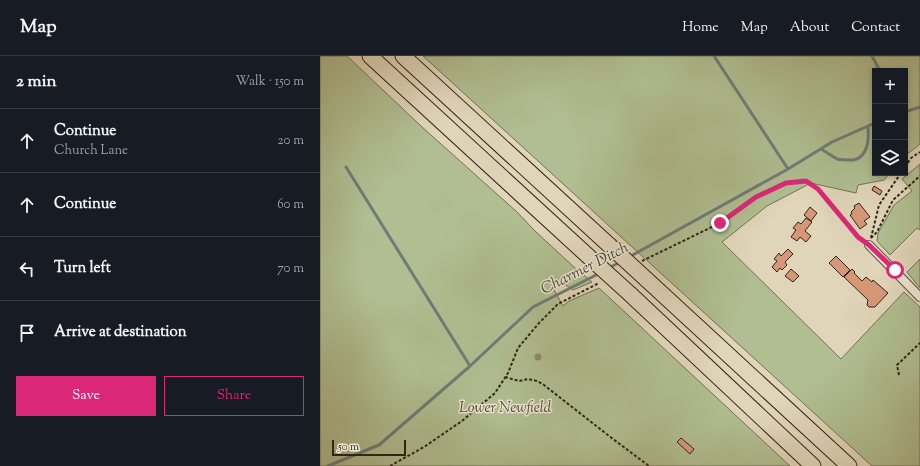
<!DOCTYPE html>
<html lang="en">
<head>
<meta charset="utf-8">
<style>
  :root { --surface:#171b24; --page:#242831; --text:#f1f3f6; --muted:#9ea1a6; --line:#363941; --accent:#db2777 }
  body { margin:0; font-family:"Sorts Mill Goudy",serif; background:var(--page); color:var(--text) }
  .controls { position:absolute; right:12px; top:12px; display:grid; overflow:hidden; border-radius:0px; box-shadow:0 2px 6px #0003 }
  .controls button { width:36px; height:36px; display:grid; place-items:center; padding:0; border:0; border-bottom:1px solid var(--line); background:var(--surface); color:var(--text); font:20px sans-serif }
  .scale { position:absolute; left:12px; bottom:10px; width:74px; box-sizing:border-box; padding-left:4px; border:2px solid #302516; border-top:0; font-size:11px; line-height:14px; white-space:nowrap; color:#302516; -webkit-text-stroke:3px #ebe4d2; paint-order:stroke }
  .stop { position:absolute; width:12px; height:12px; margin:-9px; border:3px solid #db2777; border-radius:50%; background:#fff }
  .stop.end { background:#db2777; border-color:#fff; box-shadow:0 1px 4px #0008 }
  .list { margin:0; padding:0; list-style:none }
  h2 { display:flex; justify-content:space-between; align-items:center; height:52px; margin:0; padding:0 16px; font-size:17px }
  h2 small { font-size:13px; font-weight:400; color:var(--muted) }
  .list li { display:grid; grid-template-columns:26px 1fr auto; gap:12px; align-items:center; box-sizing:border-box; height:64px; padding:0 16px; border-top:1px solid var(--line) }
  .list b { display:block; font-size:15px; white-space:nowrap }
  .list p { margin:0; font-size:13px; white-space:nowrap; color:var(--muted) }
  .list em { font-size:13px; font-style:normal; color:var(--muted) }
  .actions { display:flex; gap:8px; padding:12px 16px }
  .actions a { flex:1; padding:9px 0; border:1px solid var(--accent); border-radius:0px; text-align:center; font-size:14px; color:var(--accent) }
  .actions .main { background:var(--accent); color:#fff }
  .icon { flex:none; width:22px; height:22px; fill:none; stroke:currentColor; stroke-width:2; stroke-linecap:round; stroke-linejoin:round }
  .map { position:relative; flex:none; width:600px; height:410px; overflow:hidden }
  header { display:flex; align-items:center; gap:24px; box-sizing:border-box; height:56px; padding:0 20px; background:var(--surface); border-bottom:1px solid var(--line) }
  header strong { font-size:19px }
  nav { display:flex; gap:22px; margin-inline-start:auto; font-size:14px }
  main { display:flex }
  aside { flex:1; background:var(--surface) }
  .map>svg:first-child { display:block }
</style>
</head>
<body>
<header>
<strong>Map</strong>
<nav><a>Home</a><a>Map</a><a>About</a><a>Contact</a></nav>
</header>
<main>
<aside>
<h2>2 min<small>Walk · 150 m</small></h2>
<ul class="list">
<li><svg class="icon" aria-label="ahead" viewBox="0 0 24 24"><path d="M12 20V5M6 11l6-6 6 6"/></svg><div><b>Continue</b><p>Church Lane</p></div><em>20 m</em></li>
<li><svg class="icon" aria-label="ahead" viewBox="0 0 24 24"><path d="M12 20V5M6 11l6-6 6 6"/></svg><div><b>Continue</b></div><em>60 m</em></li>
<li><svg class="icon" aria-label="left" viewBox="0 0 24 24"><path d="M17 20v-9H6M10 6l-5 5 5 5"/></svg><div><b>Turn left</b></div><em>70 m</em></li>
<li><svg class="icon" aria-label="arrive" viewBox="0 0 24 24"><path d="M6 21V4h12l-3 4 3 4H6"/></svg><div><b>Arrive at destination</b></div></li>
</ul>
<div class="actions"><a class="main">Save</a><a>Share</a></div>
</aside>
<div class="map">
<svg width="600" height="410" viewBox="0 0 600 410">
  <rect width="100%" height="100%" fill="#e0d5b9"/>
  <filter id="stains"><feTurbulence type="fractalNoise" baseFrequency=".005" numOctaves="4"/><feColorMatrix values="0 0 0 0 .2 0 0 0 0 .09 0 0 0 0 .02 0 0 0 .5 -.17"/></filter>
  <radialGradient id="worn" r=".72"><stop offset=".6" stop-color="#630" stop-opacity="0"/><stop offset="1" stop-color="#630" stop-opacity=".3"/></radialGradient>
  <!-- green -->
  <path fill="#b0be91" stroke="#707254" d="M0,0H27L102,71L197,156L215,175L255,212L272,226L253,234L237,223L232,230L243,250L249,245L279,232L470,410H0Z
    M103,0H600V88L585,100V15H555V117H570L564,124L538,129L536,137L491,127L447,150L402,186L521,303L584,236L600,251V410H552Z
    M600,108V174L597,172L570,199L557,185L558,177L574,149L592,135L582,123Z
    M600,203V232L587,216Z"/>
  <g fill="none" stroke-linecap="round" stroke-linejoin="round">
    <!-- stream -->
    <path stroke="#6d7d77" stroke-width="3" d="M394,0L468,113
      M552,0L560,15
      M585,56L600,51
      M501,93C506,96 512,100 517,103C522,104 528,104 533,104C549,101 549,82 548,70
      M26,111L150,310
      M309,201L468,113L512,86L555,67
      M288,212L301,206
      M8,410L59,389L149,311L213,251L280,217"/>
  </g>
  <!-- building -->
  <path fill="#d69776" stroke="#302516" d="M554,130L562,135L560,139L552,134Z
    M539,147L550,161L544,165L547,168L540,173L530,159L532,158L531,156L535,152L534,150Z
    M490,151L497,157L491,165L484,159Z
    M486,162L492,166L485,175L491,180L486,186L480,181L477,185L471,181L476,174L473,172L478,166L481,168Z
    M468,193L473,198L465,206L467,209L462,214L460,212L457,216L452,211L457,205L454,203L459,197L461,200Z
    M516,200L530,214L523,221L509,207Z
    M471,213L479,220L473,226L465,220Z
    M532,213L535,216L534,217L542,225L546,221L552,226L553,224L568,237L555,251H549L547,249L548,244L524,221Z
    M361,382L374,393L370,398L357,386Z"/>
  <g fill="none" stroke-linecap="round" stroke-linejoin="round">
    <!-- street casing -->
    <g stroke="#5c513f" stroke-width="10">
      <path id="street" d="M549,189L600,241"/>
    </g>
    <!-- highway casing -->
    <g stroke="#302516" stroke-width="17">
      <path id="highway" d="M50,0L268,200
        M83,0L289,189
        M326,223L529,410
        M310,238L493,410"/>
    </g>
    <!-- path -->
    <path stroke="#302516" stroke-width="2" stroke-dasharray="3 2" stroke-linecap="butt" d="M585,111L591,102L600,96
      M551,182L559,149L581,117
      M551,182L557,176L573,144L600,120
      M322,205L400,167L436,141L466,127L485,125L498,133L538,181L543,185
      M579,319L577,309L600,287
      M185,321L199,325L208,323L217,325L224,329L289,380L329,410
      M70,410L104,391L142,365L175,337L188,317L198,292L219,267L238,248L279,227"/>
    <!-- street -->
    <use href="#street" stroke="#ebe4d2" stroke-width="8"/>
    <!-- highway -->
    <use href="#highway" stroke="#e0d5b9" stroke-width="15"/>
    <!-- highway-bridge casing -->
    <g stroke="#302516" stroke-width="17" stroke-linecap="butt">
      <path id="highway-bridge" d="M289,189L326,223
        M268,200L310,238"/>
    </g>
    <!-- highway-bridge -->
    <use href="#highway-bridge" stroke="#e0d5b9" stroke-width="15"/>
  </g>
  <!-- trees -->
  <circle fill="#918970" cx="218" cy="301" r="3.5"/>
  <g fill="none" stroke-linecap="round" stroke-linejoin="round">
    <!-- route -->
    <path stroke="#db2777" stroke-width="5" d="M400,167L436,141L466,127L486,125L498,133L538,181L549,189L575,214"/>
  </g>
  <g text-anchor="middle" stroke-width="3" stroke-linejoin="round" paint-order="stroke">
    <!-- park labels -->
    <g font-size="15" font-style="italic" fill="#504b35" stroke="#ebe4d2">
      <text x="185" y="356">Lower Newfield</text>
    </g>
    <!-- water labels -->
    <g font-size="16" font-style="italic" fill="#4a4a3e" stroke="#ebe4d2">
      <text transform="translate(264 211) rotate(-27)" y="6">Charmer Ditch</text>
    </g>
  </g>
  <rect width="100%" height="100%" filter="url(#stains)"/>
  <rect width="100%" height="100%" fill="url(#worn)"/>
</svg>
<div class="controls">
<button>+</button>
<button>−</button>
<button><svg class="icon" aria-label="layers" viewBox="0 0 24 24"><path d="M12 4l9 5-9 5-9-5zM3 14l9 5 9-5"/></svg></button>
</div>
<div class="scale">50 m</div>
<div class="stop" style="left:575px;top:214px"></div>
<div class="stop end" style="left:400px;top:167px"></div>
</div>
</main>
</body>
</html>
